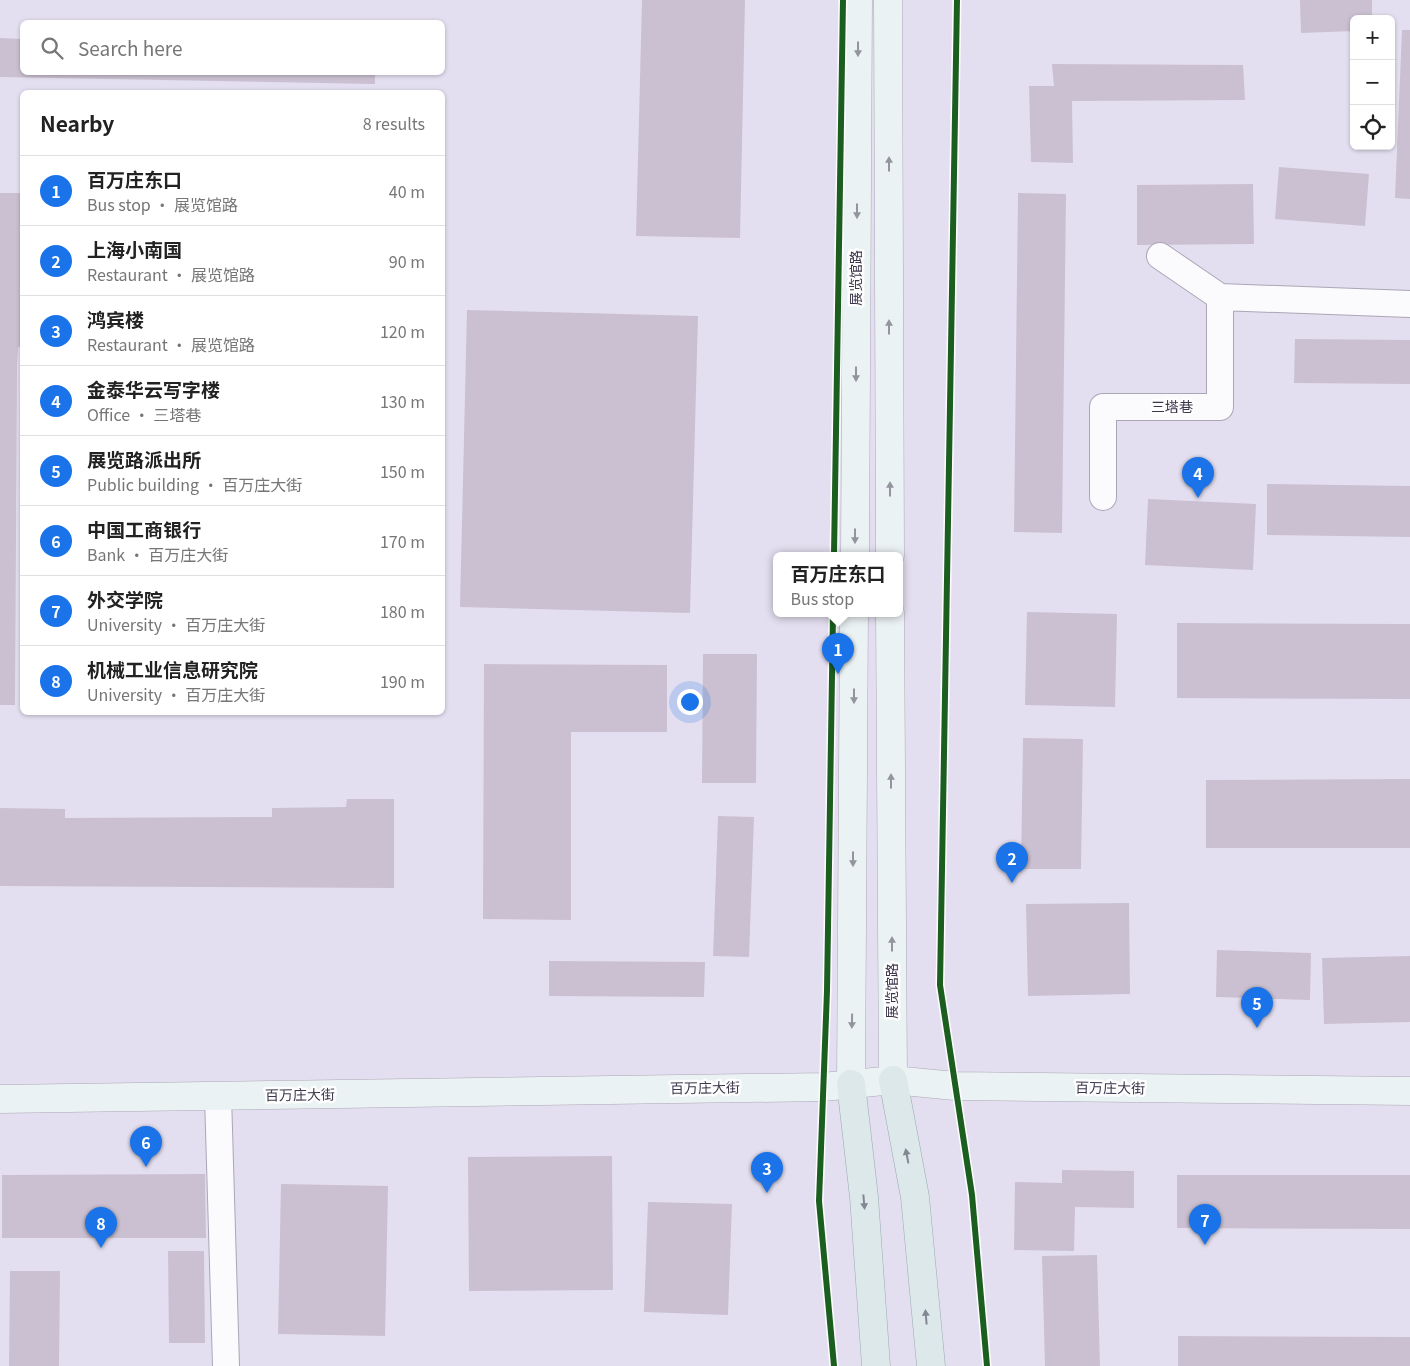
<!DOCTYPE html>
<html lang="en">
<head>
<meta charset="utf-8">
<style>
  :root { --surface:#fff; --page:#f2f2f2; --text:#222; --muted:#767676; --line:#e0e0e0; --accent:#1a73e8 }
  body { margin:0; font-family:Georgia,"Noto Sans SC",serif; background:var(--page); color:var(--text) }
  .controls { position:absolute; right:15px; top:15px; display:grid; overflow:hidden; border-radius:8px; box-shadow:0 1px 4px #0004 }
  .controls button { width:45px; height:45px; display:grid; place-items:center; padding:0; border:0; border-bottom:1px solid var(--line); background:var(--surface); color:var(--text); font:25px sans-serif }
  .you { position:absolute; left:689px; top:701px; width:18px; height:18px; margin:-12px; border:4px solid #fff; border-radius:50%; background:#1a73e8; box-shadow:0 0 0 8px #1a73e833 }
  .badge { display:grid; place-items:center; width:32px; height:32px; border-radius:50%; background:var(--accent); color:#fff; font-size:16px; font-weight:700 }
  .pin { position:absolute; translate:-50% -41px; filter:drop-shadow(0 1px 2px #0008) }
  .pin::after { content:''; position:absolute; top:26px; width:18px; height:15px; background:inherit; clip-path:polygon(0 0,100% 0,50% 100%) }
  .popup { position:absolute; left:773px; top:552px; width:130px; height:65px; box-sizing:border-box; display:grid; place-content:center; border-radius:8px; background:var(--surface); filter:drop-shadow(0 1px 4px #0005); font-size:16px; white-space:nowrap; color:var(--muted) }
  .popup b { font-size:19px; color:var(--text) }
  .popup::after { content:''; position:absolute; left:50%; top:100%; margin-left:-10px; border:10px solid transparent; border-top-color:var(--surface) }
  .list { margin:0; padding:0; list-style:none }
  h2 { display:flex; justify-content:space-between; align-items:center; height:65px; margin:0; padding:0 20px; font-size:21px }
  h2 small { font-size:16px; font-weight:400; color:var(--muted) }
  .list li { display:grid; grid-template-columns:32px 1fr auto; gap:15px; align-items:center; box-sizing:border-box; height:70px; padding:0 20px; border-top:1px solid var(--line) }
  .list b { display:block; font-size:19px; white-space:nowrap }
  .list p { margin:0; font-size:16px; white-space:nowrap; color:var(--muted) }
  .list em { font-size:16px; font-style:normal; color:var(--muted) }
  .icon { flex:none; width:28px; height:28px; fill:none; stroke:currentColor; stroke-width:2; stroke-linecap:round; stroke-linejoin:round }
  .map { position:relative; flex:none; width:1410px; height:1366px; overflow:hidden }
  .search { position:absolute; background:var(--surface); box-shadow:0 1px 4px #0004; left:20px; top:20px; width:425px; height:55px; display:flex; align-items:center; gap:12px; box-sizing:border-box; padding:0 18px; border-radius:8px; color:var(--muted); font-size:19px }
  .panel { position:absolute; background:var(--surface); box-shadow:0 1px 4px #0004; left:20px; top:90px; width:425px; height:625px; border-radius:8px }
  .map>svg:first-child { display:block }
</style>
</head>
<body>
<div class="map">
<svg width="1410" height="1366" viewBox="0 0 1410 1366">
  <rect width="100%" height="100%" fill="#e4dff0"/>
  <!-- building -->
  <path fill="#cac0d1" d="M642,0H745L740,238L636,236Z
    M1300,0H1372V19H1354V31L1301,33Z
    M1402,30H1410V199L1395,198Z
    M0,38L22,39V72H375V84L0,77Z
    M1052,64L1243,65L1245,100L1072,101L1073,163L1031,162L1029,86H1054Z
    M1279,167L1369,174L1365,226L1275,219Z
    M1253,184L1254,244L1137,245V185Z
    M0,193H22V347H18L17,363L15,705H0Z
    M1018,193L1066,194L1062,533L1014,532Z
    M467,310L698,316L690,613L460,607Z
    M1295,339L1410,340V384L1294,383Z
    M1267,484L1410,486V537L1267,535Z
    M1148,499L1256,504L1253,570L1145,565Z
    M1027,612L1117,614L1115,707L1025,705Z
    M1177,623L1410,624V699L1177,698Z
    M703,654H757L756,783H702Z
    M484,664L667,665V732H571V920L483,919Z
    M1023,738L1083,739L1081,869H1021Z
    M1410,779V848H1206V780Z
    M347,799H394V888L0,886V808L65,809V818L272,817V808L346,807Z
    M718,816L754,817L749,957L713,956Z
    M1129,903L1130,994L1028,996L1026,904Z
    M1217,950L1311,953L1310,1000L1216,997Z
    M1410,956V1022L1324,1024L1322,958Z
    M549,961L705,962L704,997L549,996Z
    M612,1156L613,1290L469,1291L468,1157Z
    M1062,1170L1134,1171V1208L1075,1207L1074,1251L1014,1250L1015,1182L1062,1183Z
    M205,1174L206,1238H2V1175Z
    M1177,1175H1410V1229L1177,1228Z
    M281,1184L388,1186L385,1336L278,1334Z
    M648,1202L732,1204L728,1315L644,1312Z
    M168,1251H204L205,1343H169Z
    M1097,1255L1100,1366H1045L1042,1256Z
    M10,1271H60L59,1366H9Z
    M1178,1336L1410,1337V1366H1178Z"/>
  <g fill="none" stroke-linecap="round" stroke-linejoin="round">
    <!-- minor casing -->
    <g stroke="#aba6b6" stroke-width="28">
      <path id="minor" d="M1160,256L1220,297L1410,304
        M1103,497V407H1220V297
        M218,1096L226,1366"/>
    </g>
    <!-- secondary casing -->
    <g stroke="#aba6b6" stroke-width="29">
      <path id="secondary" d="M888,0L890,555
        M855,555L858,0
        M890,613L893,1080
        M851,1084L854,613
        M0,1099L823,1087L893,1080L955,1086L1410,1091"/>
    </g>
    <!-- primary casing -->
    <g stroke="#97acb1" stroke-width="29">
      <path id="primary" d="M893,1080L915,1197L931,1366
        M851,1084L864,1197L876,1366"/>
    </g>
    <!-- minor -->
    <use href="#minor" stroke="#fbfafd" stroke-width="26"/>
    <!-- secondary -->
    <use href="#secondary" stroke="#ebf2f3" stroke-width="28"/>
    <!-- primary -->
    <use href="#primary" stroke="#dce8e9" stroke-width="28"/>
    <!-- cycleway casing -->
    <g stroke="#fefefe" stroke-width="9">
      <path id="cycleway" d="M957,0L940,985L972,1195L987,1366
        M834,555L843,0
        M833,613L827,991L819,1201L834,1366"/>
    </g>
    <!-- cycleway -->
    <use href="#cycleway" stroke="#1b5e20" stroke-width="6"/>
  </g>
  <!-- one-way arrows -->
  <defs><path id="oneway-solid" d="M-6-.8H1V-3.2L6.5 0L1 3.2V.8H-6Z" transform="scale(1.25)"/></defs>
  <g fill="#94949f">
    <use href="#oneway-solid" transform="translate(858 49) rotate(90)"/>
    <use href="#oneway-solid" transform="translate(889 164) rotate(-90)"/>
    <use href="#oneway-solid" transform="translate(857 211) rotate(90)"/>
    <use href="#oneway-solid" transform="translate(889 327) rotate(-90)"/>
    <use href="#oneway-solid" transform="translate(856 374) rotate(90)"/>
    <use href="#oneway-solid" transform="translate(890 489) rotate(-90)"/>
    <use href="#oneway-solid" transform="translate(855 536) rotate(90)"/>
    <use href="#oneway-solid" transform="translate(854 696) rotate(90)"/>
    <use href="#oneway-solid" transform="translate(891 781) rotate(-90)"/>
    <use href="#oneway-solid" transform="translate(853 859) rotate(90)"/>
    <use href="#oneway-solid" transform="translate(892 944) rotate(-90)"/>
    <use href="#oneway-solid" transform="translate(852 1021) rotate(91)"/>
  </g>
  <g fill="#848692">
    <use href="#oneway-solid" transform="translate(907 1156) rotate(-101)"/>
    <use href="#oneway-solid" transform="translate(864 1202) rotate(85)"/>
    <use href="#oneway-solid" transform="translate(926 1317) rotate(-95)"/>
  </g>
  <g text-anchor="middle" stroke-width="5" stroke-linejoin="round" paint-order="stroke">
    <!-- street labels -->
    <g font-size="14" fill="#3c354b" stroke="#fefefe">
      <text transform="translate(856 278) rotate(-90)" y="5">展览馆路</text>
      <text x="1172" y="412">三塔巷</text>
      <text transform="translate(892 991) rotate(-90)" y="5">展览馆路</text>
      <text transform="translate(705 1088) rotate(-1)" y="5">百万庄大街</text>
      <text transform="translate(1110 1088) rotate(1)" y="5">百万庄大街</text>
      <text transform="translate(300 1095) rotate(-1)" y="5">百万庄大街</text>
    </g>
  </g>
</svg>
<div class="controls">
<button>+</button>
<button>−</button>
<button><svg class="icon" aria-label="locate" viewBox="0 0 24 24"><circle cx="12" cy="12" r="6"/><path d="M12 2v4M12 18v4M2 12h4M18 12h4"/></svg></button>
</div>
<div class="you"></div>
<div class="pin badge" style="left:838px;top:674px">1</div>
<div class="popup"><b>百万庄东口</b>Bus stop</div>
<div class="pin badge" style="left:1012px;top:883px">2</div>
<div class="pin badge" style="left:767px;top:1193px">3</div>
<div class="pin badge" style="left:1198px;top:498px">4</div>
<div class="pin badge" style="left:1257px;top:1028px">5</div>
<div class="pin badge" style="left:146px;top:1167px">6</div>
<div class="pin badge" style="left:1205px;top:1245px">7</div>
<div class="pin badge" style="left:101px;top:1248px">8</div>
<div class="search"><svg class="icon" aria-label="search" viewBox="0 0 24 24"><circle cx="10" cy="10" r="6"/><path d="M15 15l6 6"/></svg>Search here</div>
<section class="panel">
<h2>Nearby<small>8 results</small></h2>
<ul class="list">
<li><span class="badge">1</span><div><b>百万庄东口</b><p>Bus stop · 展览馆路</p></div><em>40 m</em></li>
<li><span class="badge">2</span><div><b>上海小南国</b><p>Restaurant · 展览馆路</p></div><em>90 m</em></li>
<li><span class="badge">3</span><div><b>鸿宾楼</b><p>Restaurant · 展览馆路</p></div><em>120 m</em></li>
<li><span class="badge">4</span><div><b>金泰华云写字楼</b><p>Office · 三塔巷</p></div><em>130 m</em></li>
<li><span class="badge">5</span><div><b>展览路派出所</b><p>Public building · 百万庄大街</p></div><em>150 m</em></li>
<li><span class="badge">6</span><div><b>中国工商银行</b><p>Bank · 百万庄大街</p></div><em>170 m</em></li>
<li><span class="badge">7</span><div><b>外交学院</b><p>University · 百万庄大街</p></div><em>180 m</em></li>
<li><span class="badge">8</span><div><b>机械工业信息研究院</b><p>University · 百万庄大街</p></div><em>190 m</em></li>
</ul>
</section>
</div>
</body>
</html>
